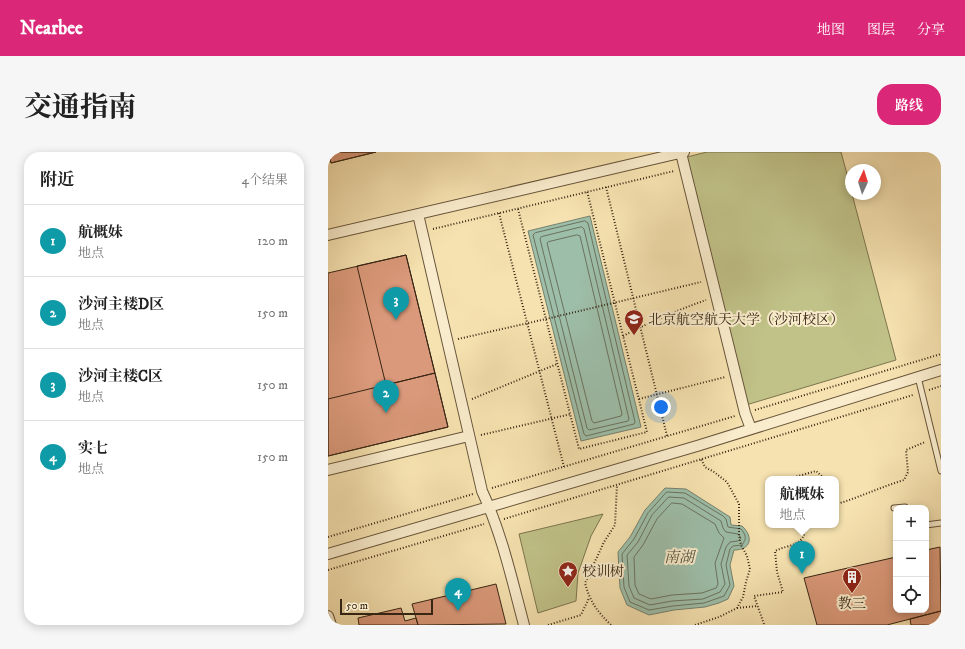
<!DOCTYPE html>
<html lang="zh">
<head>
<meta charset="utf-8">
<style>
  :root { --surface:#fff; --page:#f6f6f6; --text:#222; --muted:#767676; --line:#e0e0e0; --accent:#db2777 }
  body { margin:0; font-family:"IM FELL DW Pica","Noto Serif SC",serif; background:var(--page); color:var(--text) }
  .controls { position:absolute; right:12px; bottom:12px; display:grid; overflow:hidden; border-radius:8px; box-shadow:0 2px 10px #0003 }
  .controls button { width:36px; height:36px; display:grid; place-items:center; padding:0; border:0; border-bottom:1px solid var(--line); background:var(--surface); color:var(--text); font:20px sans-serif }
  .compass { position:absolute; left:517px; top:12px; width:36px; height:36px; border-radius:50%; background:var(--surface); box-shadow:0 2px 10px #0003; rotate:4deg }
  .scale { position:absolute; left:12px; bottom:10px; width:93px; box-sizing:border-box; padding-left:4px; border:2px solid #382614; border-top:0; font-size:11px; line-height:14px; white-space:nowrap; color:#382614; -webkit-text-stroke:3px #f9eccc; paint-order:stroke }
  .you { position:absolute; left:333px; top:255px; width:14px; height:14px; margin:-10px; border:3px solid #fff; border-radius:50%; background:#1a73e8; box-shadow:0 0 0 6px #1a73e833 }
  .badge { display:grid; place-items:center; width:26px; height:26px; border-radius:50%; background:var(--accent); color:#fff; font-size:13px; font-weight:700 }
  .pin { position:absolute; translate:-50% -33px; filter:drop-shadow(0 1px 2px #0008) }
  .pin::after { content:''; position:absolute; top:21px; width:14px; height:12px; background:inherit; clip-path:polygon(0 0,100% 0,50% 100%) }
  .popup { position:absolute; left:437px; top:324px; width:74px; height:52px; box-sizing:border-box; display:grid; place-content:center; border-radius:8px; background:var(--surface); filter:drop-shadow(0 1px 3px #0005); font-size:13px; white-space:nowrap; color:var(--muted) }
  .popup b { font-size:15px; color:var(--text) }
  .popup::after { content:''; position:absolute; left:50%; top:100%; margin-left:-8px; border:8px solid transparent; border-top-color:var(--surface) }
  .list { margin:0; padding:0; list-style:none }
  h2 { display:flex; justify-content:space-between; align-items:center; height:52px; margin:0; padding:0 16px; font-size:17px }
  h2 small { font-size:13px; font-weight:400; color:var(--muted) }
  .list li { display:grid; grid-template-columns:26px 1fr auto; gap:12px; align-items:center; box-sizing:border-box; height:72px; padding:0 16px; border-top:1px solid var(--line) }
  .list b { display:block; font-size:15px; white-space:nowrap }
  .list p { margin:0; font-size:13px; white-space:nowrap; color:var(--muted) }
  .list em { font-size:13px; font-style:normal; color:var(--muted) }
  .icon { flex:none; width:22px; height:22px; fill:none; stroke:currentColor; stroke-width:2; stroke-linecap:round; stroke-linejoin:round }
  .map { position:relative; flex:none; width:613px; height:473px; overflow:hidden; border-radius:16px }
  header { display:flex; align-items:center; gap:24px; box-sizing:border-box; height:56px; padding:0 20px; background:var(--accent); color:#fff }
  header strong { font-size:19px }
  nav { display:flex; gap:22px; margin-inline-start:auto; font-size:14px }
  .intro { display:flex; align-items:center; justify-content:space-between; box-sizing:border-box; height:96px; padding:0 24px }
  h1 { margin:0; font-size:28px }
  .button { padding:10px 18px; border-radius:16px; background:var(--accent); color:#fff; font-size:14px; font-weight:700 }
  main { display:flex; gap:24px; padding:0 24px }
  aside { flex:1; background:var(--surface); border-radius:16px; box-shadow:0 2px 10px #0003 }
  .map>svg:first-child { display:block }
</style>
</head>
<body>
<header>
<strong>Nearbee</strong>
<nav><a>地图</a><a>图层</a><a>分享</a></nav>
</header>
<div class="intro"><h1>交通指南</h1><a class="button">路线</a></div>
<main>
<aside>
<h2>附近<small>4个结果</small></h2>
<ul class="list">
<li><span class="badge" style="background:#0f9aa8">1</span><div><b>航概妹</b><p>地点</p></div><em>120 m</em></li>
<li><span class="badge" style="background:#0f9aa8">2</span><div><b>沙河主楼D区</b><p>地点</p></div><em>150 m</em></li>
<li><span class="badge" style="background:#0f9aa8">3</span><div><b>沙河主楼C区</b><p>地点</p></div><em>150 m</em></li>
<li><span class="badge" style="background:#0f9aa8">4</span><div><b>实七</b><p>地点</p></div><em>150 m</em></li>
</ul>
</aside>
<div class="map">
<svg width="613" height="473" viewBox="0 0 613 473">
  <rect width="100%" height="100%" fill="#f6e2b0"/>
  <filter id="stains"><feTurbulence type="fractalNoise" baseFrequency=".005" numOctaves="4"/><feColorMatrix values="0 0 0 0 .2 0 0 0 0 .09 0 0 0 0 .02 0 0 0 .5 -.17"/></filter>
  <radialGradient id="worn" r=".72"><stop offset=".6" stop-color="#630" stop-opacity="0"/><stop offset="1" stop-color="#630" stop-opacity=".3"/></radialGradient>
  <!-- green -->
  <path fill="#c0c288" stroke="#7c744e" d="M379,0H513L523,37V42H524L568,208L418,253L359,5Z
    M275,362L263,384L250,421L248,449L210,461L191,382Z"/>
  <!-- water -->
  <path fill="#9dbea9" stroke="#75816d" d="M262,64L313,275L253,289L200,79Z
    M337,336L358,337L402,365L403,373L414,374C426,385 423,398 406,398L402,413L406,434L400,447L391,451L377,455L346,458L321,463L299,453L292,436L290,400L302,385L317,358Z"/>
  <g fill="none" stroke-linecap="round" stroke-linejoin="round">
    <!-- shore -->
    <path stroke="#6a725e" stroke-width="1" d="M257,69L260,71L307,270L306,272L258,284L256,282L205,83L207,81Z
      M254,75L256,77L301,267L300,269L261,278L259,276L212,87L213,85Z
      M249,83L252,84L294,262L293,264L266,271L264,269L219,91L220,90Z
      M339,340L357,341L395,364L398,367L400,375L413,377C418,383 419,386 414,393L405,394L402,397L398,413L402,433L396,444L376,451L345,454L321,458L302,450L296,435L294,402L306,387L320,361Z
      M341,345L356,346L393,369L395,376L398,380L410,382L413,386L410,389L402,390L398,395L393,412L397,432L392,440L375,447L344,449L322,453L306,446L301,434L299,403L310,390L324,363Z
      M344,351L354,352L387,372L391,381L396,386L387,411L390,432L388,436L374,441L344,443L323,447L311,442L307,433L306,405L315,393L329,367Z"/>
  </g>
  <!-- building -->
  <path fill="#da997a" stroke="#382614" d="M0,0H48L3,11Z
    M0,0H48L3,11Z
    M78,103L120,275L0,304V121Z
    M78,103L107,221L58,233L29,114Z
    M107,221L120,275L0,304V247Z
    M612,395L613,459L559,473H489L476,426L568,405V458H598V398Z
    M168,432L178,472L90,473L84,452Z
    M73,456L77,469L88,466L90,473H31L30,466Z
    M613,459V473H583L582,467Z"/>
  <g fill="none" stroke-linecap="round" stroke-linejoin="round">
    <!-- service casing -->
    <g stroke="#68553b" stroke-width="7">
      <path id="service" d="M590,225L613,319
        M566,356L577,355V356
        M598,373L613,371"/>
    </g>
    <!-- minor casing -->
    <g stroke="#68553b" stroke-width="12">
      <path id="minor" d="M353,1L417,261L423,277
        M90,62L154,339C174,382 184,428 196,473
        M0,83L356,0
        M0,318L141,284
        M0,402L369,294L613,218
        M0,464L3,473"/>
    </g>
    <!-- path -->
    <path stroke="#382614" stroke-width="2" stroke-dasharray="1 2" stroke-linecap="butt" d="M278,35L339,284
      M190,57L251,297L319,280L259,39
      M171,61L236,315
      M105,77L346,19
      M295,184C322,170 350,158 378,148
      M130,187L218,167L373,130
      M601,238L613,234
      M144,247L229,212
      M311,247L397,225
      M427,258L613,202
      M153,283L243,262
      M463,327L467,325L488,319L497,327
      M164,336L407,264
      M508,350L509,352C532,345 553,335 576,328L580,320L578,298L597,290
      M176,367L585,243
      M0,385L145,342
      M0,418L156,372
      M409,456L429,454
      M436,472L426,444L455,440L449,420L447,399C463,391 476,396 478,373
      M220,473L253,463L261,446
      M283,473C269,459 262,450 257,431L276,390L287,373L289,333
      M367,473L391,465L409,456L415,445L418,430L422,417L419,404L413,393L411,383V352L399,330L386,320L377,315L373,307"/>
    <!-- service -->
    <use href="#service" stroke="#f9eccc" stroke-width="5"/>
    <!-- minor -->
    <use href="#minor" stroke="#f9eccc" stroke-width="10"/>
  </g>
  <!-- icons -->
  <defs>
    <g id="university-pin" transform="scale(1)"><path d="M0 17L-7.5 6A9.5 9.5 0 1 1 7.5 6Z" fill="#8f2418" stroke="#f9eccc"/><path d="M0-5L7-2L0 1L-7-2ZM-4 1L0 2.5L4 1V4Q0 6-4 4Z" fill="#fff"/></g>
    <g id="sight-pin" transform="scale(1)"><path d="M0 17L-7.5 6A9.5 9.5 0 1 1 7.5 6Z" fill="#8f2418" stroke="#f9eccc"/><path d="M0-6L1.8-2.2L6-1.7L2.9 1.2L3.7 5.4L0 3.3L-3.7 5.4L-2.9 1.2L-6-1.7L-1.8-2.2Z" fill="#fff"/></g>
    <g id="building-pin" transform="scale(1)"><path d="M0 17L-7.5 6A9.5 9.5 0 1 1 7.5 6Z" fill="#8f2418" stroke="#f9eccc"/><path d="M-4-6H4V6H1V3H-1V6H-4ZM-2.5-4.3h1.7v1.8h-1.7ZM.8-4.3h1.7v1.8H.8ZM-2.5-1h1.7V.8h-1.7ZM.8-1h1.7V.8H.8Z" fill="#fff"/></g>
  </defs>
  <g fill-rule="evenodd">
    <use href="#university-pin" x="306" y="167"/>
    <use href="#sight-pin" x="240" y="419"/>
    <use href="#building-pin" x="524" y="425"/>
  </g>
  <g text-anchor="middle" stroke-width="4" stroke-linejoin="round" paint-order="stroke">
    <!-- poi labels -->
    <g font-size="14" fill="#382614" stroke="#f9eccc" text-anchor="start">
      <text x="320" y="172">北京航空航天大学（沙河校区）</text>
      <text x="254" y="424">校训树</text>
      <text x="524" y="456" text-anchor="middle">教三</text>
    </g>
    <!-- water labels -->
    <g font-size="15" font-style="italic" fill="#565441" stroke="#f9eccc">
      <text x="351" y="410">南湖</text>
    </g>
  </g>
  <rect width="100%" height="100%" filter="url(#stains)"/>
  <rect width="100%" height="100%" fill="url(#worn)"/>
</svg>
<div class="controls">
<button>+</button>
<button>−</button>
<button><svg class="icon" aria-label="locate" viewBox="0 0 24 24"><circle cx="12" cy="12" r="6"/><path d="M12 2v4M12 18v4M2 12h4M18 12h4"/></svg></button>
</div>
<svg class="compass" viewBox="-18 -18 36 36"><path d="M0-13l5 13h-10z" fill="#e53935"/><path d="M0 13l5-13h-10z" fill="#767676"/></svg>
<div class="scale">50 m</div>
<div class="you"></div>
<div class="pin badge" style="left:474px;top:422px;background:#0f9aa8">1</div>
<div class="popup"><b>航概妹</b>地点</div>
<div class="pin badge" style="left:58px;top:261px;background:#0f9aa8">2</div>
<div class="pin badge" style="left:68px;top:168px;background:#0f9aa8">3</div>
<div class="pin badge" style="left:130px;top:459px;background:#0f9aa8">4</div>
</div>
</main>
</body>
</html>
